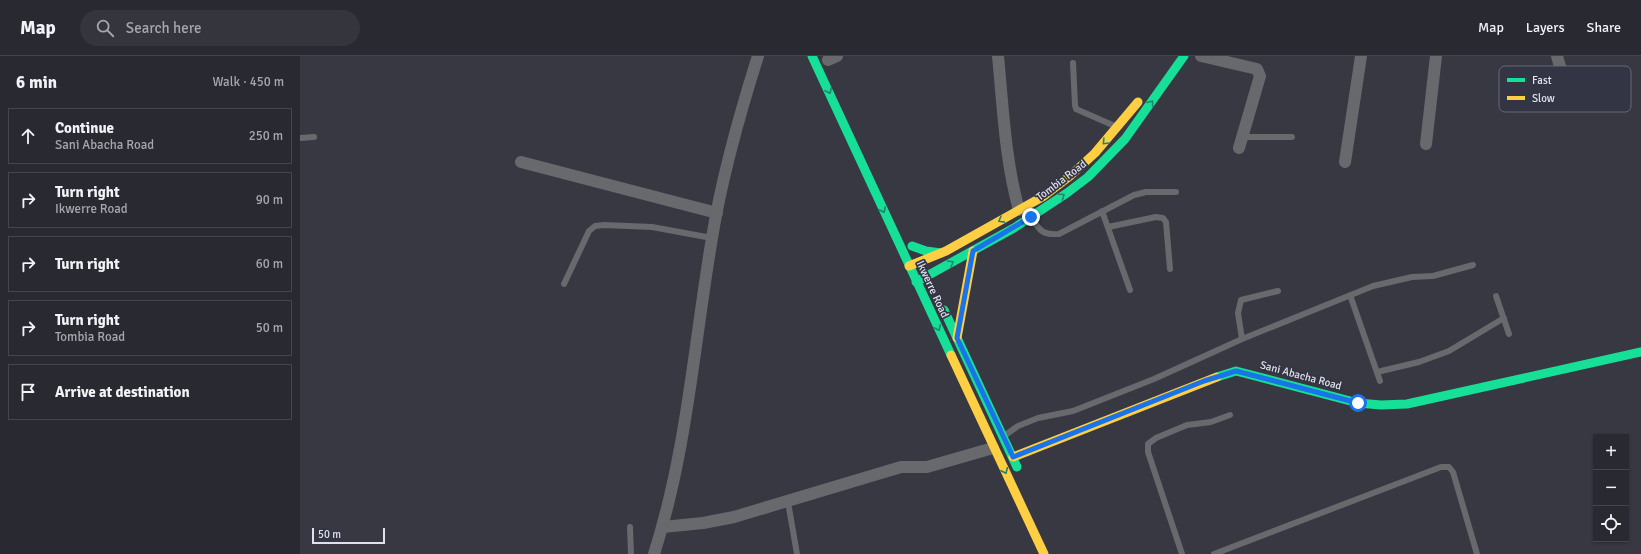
<!DOCTYPE html>
<html lang="en">
<head>
<meta charset="utf-8">
<style>
  :root { --surface:#292a31; --page:#35363d; --text:#f1f3f6; --muted:#a5a7ab; --line:#45464d }
  body { margin:0; font-family:Signika,sans-serif; background:var(--page); color:var(--text) }
  .controls { position:absolute; right:12px; bottom:12px; display:grid; overflow:hidden; border-radius:0px; box-shadow:0 1px 3px #0004 }
  .controls button { width:36px; height:36px; display:grid; place-items:center; padding:0; border:0; border-bottom:1px solid var(--line); background:var(--surface); color:var(--text); font:20px sans-serif }
  .scale { position:absolute; left:12px; bottom:10px; width:73px; box-sizing:border-box; padding-left:4px; border:2px solid #e0e1ec; border-top:0; font-size:11px; line-height:14px; white-space:nowrap; color:#e0e1ec; -webkit-text-stroke:3px #333545; paint-order:stroke }
  .stop { position:absolute; width:12px; height:12px; margin:-9px; border:3px solid #1a73e8; border-radius:50%; background:#fff }
  .stop.end { background:#1a73e8; border-color:#fff; box-shadow:0 1px 4px #0008 }
  .list { margin:0; padding:0; list-style:none }
  h2 { display:flex; justify-content:space-between; align-items:center; height:52px; margin:0; padding:0 16px; font-size:17px }
  h2 small { font-size:13px; font-weight:400; color:var(--muted) }
  .list li { display:grid; grid-template-columns:26px 1fr auto; gap:12px; align-items:center; box-sizing:border-box; height:56px; margin:0 8px 8px; padding:0 8px; border:1px solid var(--line); border-radius:0px }
  .list b { display:block; font-size:15px; white-space:nowrap }
  .list p { margin:0; font-size:13px; white-space:nowrap; color:var(--muted) }
  .list em { font-size:13px; font-style:normal; color:var(--muted) }
  .icon { flex:none; width:22px; height:22px; fill:none; stroke:currentColor; stroke-width:2; stroke-linecap:round; stroke-linejoin:round }
  .map { position:relative; flex:none; width:1341px; height:498px; overflow:hidden }
  header { display:flex; align-items:center; gap:24px; box-sizing:border-box; height:56px; padding:0 20px; background:var(--surface); border-bottom:1px solid var(--line) }
  header strong { font-size:19px }
  nav { display:flex; gap:22px; margin-inline-start:auto; font-size:14px }
  .search { width:280px; height:36px; background:var(--page); display:flex; align-items:center; gap:10px; box-sizing:border-box; padding:0 14px; border-radius:22px; color:var(--muted); font-size:15px }
  main { display:flex }
  aside { flex:1; background:var(--surface) }
  .map>svg:first-child { display:block }
</style>
</head>
<body>
<header>
<strong>Map</strong>
<div class="search"><svg class="icon" aria-label="search" viewBox="0 0 24 24"><circle cx="10" cy="10" r="6"/><path d="M15 15l6 6"/></svg>Search here</div>
<nav><a>Map</a><a>Layers</a><a>Share</a></nav>
</header>
<main>
<aside>
<h2>6 min<small>Walk · 450 m</small></h2>
<ul class="list">
<li><svg class="icon" aria-label="ahead" viewBox="0 0 24 24"><path d="M12 20V5M6 11l6-6 6 6"/></svg><div><b>Continue</b><p>Sani Abacha Road</p></div><em>250 m</em></li>
<li><svg class="icon" aria-label="right" viewBox="0 0 24 24"><path d="M7 20v-9h11M14 6l5 5-5 5"/></svg><div><b>Turn right</b><p>Ikwerre Road</p></div><em>90 m</em></li>
<li><svg class="icon" aria-label="right" viewBox="0 0 24 24"><path d="M7 20v-9h11M14 6l5 5-5 5"/></svg><div><b>Turn right</b></div><em>60 m</em></li>
<li><svg class="icon" aria-label="right" viewBox="0 0 24 24"><path d="M7 20v-9h11M14 6l5 5-5 5"/></svg><div><b>Turn right</b><p>Tombia Road</p></div><em>50 m</em></li>
<li><svg class="icon" aria-label="arrive" viewBox="0 0 24 24"><path d="M6 21V4h12l-3 4 3 4H6"/></svg><div><b>Arrive at destination</b></div></li>
</ul>
</aside>
<div class="map">
<svg width="1341" height="498" viewBox="0 0 1341 498">
  <rect width="100%" height="100%" fill="#373841"/>
  <g fill="none" stroke-linecap="round" stroke-linejoin="round">
    <!-- lane -->
    <path stroke="#68696d" stroke-width="6" d="M773,7L775,49L776,53L817,71
      M943,81H992
      M0,82L14,81
      M802,155L830,234
      M732,163C740,175 743,179 759,178L834,139L846,136H876
      M808,171L856,161L863,162L866,166L870,213
      M264,228L289,175L295,170L304,169L352,171L412,182
      M1050,239L1080,325
      M1196,240L1209,278
      M942,283L938,257L941,244L978,235
      M1077,316L1119,306L1149,295L1204,262
      M704,380L718,370L738,362L773,355L854,323L942,283L1073,230L1112,221L1133,220L1173,209
      M488,446L497,498
      M330,471L331,498
      M882,498L848,396V388L856,382L887,369L911,366L930,359
      M914,498L1141,411H1149L1153,416L1177,498"/>
    <!-- street -->
    <path stroke="#68696d" stroke-width="12" d="M698,0C703,51 705,104 719,154
      M901,0L957,13L960,20L939,92
      M1257,0L1265,28
      M528,4L537,0
      M1126,88L1136,0
      M221,106L417,157
      M1045,106L1061,0
      M363,471L403,467L434,461L601,411H627L693,392
      M354,498C387,395 394,288 412,182C422,120 439,60 458,0"/>
    <!-- fast -->
    <path stroke="#16e098" stroke-width="9" d="M512,0L651,299
      M612,190L626,195L641,197
      M616,226L714,172L767,137L788,121L825,83L884,0
      M644,254L717,411
      M917,321L936,315L1058,347L1081,349L1107,348L1341,296"/>
    <!-- slow -->
    <path stroke="#ffcf43" stroke-width="9" d="M609,210L646,195L744,140L770,120L795,97L838,46
      M657,282L673,195
      M651,299L744,498
      M713,401L917,321"/>
  </g>
  <!-- one-way arrows -->
  <defs><path id="oneway-chevron" d="M-2-3.5L2.5 0L-2 3.5" fill="none" stroke-width="1.6" stroke-linecap="round" stroke-linejoin="round"/></defs>
  <g stroke="#26826a">
    <use href="#oneway-chevron" transform="translate(529 35) rotate(65)"/>
    <use href="#oneway-chevron" transform="translate(851 47) rotate(-54)"/>
    <use href="#oneway-chevron" transform="translate(805 86) rotate(134)"/>
    <use href="#oneway-chevron" transform="translate(762 140) rotate(-35)"/>
    <use href="#oneway-chevron" transform="translate(583 154) rotate(65)"/>
    <use href="#oneway-chevron" transform="translate(701 164) rotate(151)"/>
    <use href="#oneway-chevron" transform="translate(651 207) rotate(-30)"/>
    <use href="#oneway-chevron" transform="translate(638 272) rotate(65)"/>
    <use href="#oneway-chevron" transform="translate(705 415) rotate(65)"/>
  </g>
  <g fill="none" stroke-linecap="round" stroke-linejoin="round">
    <!-- route -->
    <path stroke="#1a73e8" stroke-width="5" d="M731,161L673,195L657,282L713,401L904,325L936,315L1058,347"/>
  </g>
  <g text-anchor="middle" stroke-width="3.5" stroke-linejoin="round" paint-order="stroke">
    <!-- street labels -->
    <g font-size="11" fill="#e0e1ec" stroke="#333545">
      <text transform="translate(761 124) rotate(-37)" y="4">Tombia Road</text>
      <text transform="translate(633 233) rotate(65)" y="4">Ikwerre Road</text>
      <text transform="translate(1001 319) rotate(15)" y="4">Sani Abacha Road</text>
    </g>
  </g>
  <!-- legend -->
  <rect x="1199" y="10" width="132" height="46" rx="6" fill="#333545" stroke="#676977" stroke-width="1"/>
  <rect x="1207" y="22" width="18" height="4" fill="#16e098"/>
  <rect x="1207" y="40" width="18" height="4" fill="#ffcf43"/>
  <g font-size="11" fill="#e0e1ec">
    <text x="1232" y="28">Fast</text>
    <text x="1232" y="46">Slow</text>
  </g>
</svg>
<div class="controls">
<button>+</button>
<button>−</button>
<button><svg class="icon" aria-label="locate" viewBox="0 0 24 24"><circle cx="12" cy="12" r="6"/><path d="M12 2v4M12 18v4M2 12h4M18 12h4"/></svg></button>
</div>
<div class="scale">50 m</div>
<div class="stop" style="left:1058px;top:347px"></div>
<div class="stop end" style="left:731px;top:161px"></div>
</div>
</main>
</body>
</html>
